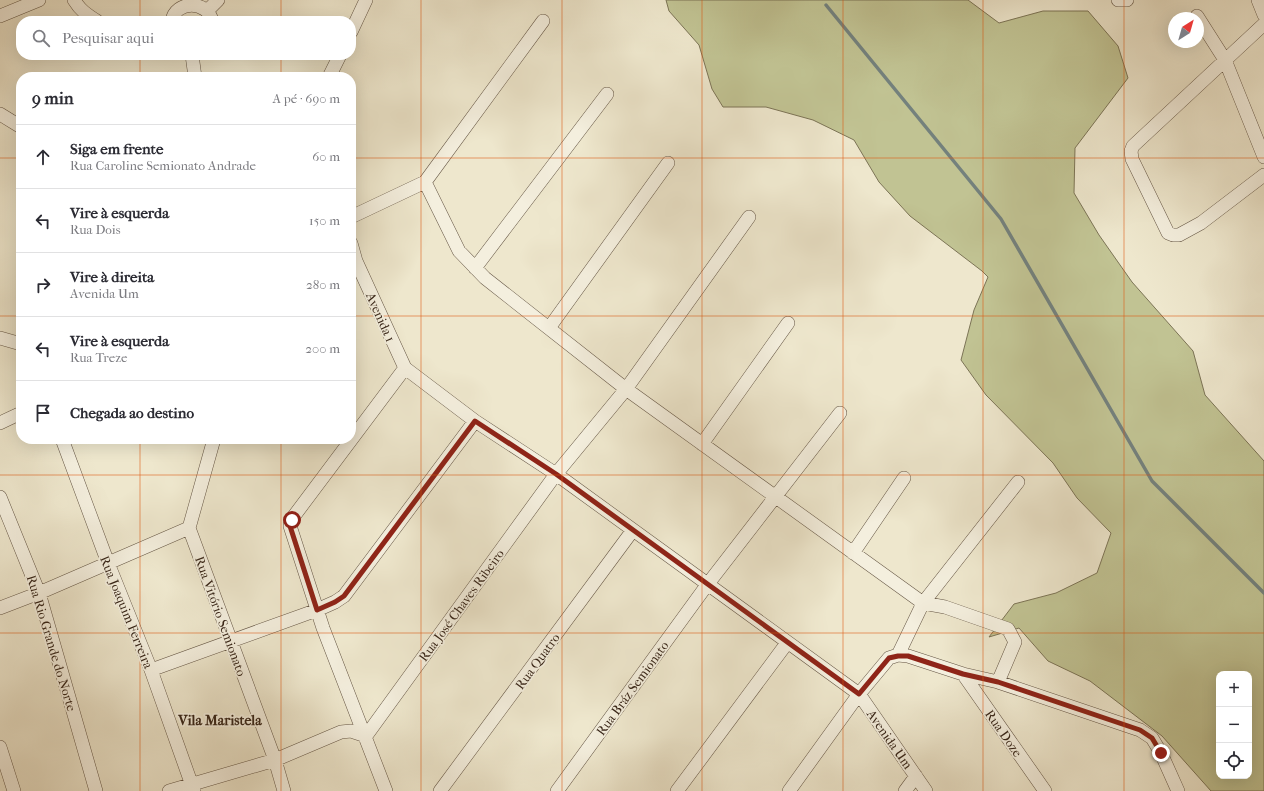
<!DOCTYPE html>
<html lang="pt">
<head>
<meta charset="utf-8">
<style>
  :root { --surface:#fff; --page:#f7f7f7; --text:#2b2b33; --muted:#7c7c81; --line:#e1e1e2 }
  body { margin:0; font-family:"IM FELL French Canon",serif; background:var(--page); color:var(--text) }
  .controls { position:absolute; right:12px; bottom:12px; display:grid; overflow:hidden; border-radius:8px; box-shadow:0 4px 16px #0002 }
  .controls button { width:36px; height:36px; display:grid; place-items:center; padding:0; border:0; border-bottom:1px solid var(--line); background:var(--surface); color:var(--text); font:20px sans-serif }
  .compass { position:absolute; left:1168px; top:12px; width:36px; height:36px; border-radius:50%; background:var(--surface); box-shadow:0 4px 16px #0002; rotate:37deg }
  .stop { position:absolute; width:12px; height:12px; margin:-9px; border:3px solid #8f2418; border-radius:50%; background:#fff }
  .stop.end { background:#8f2418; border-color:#fff; box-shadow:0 1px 4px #0008 }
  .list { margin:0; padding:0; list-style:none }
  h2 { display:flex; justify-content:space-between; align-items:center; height:52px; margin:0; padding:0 16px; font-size:17px }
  h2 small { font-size:13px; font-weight:400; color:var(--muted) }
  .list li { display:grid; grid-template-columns:26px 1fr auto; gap:12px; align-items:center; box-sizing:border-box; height:64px; padding:0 16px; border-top:1px solid var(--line) }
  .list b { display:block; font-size:15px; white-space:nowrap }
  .list p { margin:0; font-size:13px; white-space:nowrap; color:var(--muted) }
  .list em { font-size:13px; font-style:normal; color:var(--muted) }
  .icon { flex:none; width:22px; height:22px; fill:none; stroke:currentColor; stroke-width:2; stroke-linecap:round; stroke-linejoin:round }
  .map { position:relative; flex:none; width:1264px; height:791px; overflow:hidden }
  .search { position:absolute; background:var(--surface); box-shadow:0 4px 16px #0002; left:16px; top:16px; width:340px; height:44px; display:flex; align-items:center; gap:10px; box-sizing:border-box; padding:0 14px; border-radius:16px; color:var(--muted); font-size:15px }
  .panel { position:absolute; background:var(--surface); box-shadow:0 4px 16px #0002; left:16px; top:72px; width:340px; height:372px; border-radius:16px }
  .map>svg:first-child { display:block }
</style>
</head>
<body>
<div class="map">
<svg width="1264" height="791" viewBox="0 0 1264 791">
  <rect width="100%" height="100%" fill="#eee7cd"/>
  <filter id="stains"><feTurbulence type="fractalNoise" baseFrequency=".005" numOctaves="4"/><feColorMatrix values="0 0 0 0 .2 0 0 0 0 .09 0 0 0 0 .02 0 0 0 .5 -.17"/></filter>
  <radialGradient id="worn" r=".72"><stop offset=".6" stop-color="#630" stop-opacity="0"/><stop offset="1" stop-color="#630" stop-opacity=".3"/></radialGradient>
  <!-- green -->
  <path fill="#c1c393" stroke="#7c7456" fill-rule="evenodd" d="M666,0H968L999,23L1043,11H1088L1118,46L1128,78L1075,148L1074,193L1099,235L1132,282L1193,351L1205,395L1264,461V791H1211L1162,736L1090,681L1048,661L1019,628L989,637L1014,604L1056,593L1097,573L1111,533L1077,498L1053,463L986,395L961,360L974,310L988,277L982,271L910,216L879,182L854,140L813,120L766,107H723L712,89L699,45L669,11ZM1219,674H1249V776H1219Z"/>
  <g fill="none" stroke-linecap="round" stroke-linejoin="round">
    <!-- stream -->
    <path stroke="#74817d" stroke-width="3.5" d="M826,5L1001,219L1152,481L1264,593"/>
    <!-- minor casing -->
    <g stroke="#655645" stroke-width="14">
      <path id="minor" d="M74,0C80,10 87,15 97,21
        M1118,0H1127
        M1258,0L1264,15
        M208,10L218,0
        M0,16L39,0
        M1197,16L1225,60L1264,157
        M172,21C175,0 208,0 212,21
        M1264,24L1133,146L1131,151L1132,159L1168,233L1173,235H1179L1201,223L1264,175
        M351,32L366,0
        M192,55L195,77
        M329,77L340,55
        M0,114L21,127
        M425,182L459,251L485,278L626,389L923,603L945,607L1008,629L1015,642L998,682
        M351,217L425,182L543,21
        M351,243L356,261L405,368L475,421L556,474L859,694L926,791
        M475,268L607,94
        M549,328L668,163
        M0,338L21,344
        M0,423L21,413
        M62,439L108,563L151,670L194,791
        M214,439L189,528L275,760L284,791
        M702,444L788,323
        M0,497L39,593L96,791
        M853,553L904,478
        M0,608L39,593L189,528
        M898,655L923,603L1018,482
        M151,670L317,610L335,602L344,596L475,421
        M963,674L1045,791
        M0,747L14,791
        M169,791L275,760L341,732L351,731L366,736L556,474L626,389L749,217
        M386,791L323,628L290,526L291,520L405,368
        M440,791L633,530
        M557,791L707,585L840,413
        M677,791L787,643
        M789,791L859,694L889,658L898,655L908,656L963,674L998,682L1140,730L1152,738L1161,753L1178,791
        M905,791L916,776"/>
    </g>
    <!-- minor -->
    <use href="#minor" stroke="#f4efde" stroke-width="13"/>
  </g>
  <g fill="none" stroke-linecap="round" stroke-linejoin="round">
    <!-- route -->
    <path stroke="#8f2418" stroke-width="5" d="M292,520L290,526L317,610L335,602L344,596L475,421L556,474L859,694L889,658L898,656H908L963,674L998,682L1140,730L1152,738L1161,753"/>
  </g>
  <!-- grid -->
  <path fill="none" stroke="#df560d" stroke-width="1" stroke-opacity="0.55" d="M140,0V21M281,0V21M421,0V791M562,0V791M702,0V791M843,0V791M983,0V791M1124,0V791M140,55V77M281,55V77M0,158H21M351,158H1264M0,316H21M351,316H1264M140,439V791M281,439V791M0,475H1264M0,633H1264"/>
  <g text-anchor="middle" stroke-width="3.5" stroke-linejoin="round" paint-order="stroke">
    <!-- street labels -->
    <g font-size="13" fill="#372518" stroke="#f4efde">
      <text transform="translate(381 317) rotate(66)" y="5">Avenida 1</text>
      <text transform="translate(461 605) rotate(-54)" y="5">Rua José Chaves Ribeiro</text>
      <text transform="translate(127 612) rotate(68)" y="5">Rua Joaquim Ferreira</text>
      <text transform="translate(221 616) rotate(70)" y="5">Rua Vitório Semionato</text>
      <text transform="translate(52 643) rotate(73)" y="5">Rua Rio Grande do Norte</text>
      <text transform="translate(537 661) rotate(-54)" y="5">Rua Quatro</text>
      <text transform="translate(632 688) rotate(-54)" y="5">Rua Bráz Semionato</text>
      <text transform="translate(1004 733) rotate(55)" y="5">Rua Doze</text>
      <text transform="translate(890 739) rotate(55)" y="5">Avenida Um</text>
    </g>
    <!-- neighbourhood labels -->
    <g font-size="14" font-weight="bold" fill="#372518" stroke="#f4efde">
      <text x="220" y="725">Vila Maristela</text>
    </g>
  </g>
  <rect width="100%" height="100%" filter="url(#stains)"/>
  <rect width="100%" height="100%" fill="url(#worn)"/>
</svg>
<div class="controls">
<button>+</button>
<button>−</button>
<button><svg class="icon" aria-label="locate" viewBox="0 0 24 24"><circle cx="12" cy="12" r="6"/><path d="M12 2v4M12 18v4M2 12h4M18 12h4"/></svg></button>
</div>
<svg class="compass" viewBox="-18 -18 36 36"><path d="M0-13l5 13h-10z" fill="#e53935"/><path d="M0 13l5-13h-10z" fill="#7c7c81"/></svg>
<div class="stop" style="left:292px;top:520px"></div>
<div class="stop end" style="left:1161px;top:753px"></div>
<div class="search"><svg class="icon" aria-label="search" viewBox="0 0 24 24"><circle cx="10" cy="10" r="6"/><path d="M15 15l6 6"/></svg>Pesquisar aqui</div>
<section class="panel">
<h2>9 min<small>A pé · 690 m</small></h2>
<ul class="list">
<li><svg class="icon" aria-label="ahead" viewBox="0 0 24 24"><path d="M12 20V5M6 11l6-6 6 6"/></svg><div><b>Siga em frente</b><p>Rua Caroline Semionato Andrade</p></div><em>60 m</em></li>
<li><svg class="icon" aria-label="left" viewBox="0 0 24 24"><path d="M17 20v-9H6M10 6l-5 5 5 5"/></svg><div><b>Vire à esquerda</b><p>Rua Dois</p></div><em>150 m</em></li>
<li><svg class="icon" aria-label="right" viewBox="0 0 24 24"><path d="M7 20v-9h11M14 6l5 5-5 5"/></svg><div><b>Vire à direita</b><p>Avenida Um</p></div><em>280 m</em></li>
<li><svg class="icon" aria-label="left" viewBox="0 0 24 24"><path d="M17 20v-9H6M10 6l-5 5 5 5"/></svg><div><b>Vire à esquerda</b><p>Rua Treze</p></div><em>200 m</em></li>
<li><svg class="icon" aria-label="arrive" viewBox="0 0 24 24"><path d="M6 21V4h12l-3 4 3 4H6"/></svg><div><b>Chegada ao destino</b></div></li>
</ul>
</section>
</div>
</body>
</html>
